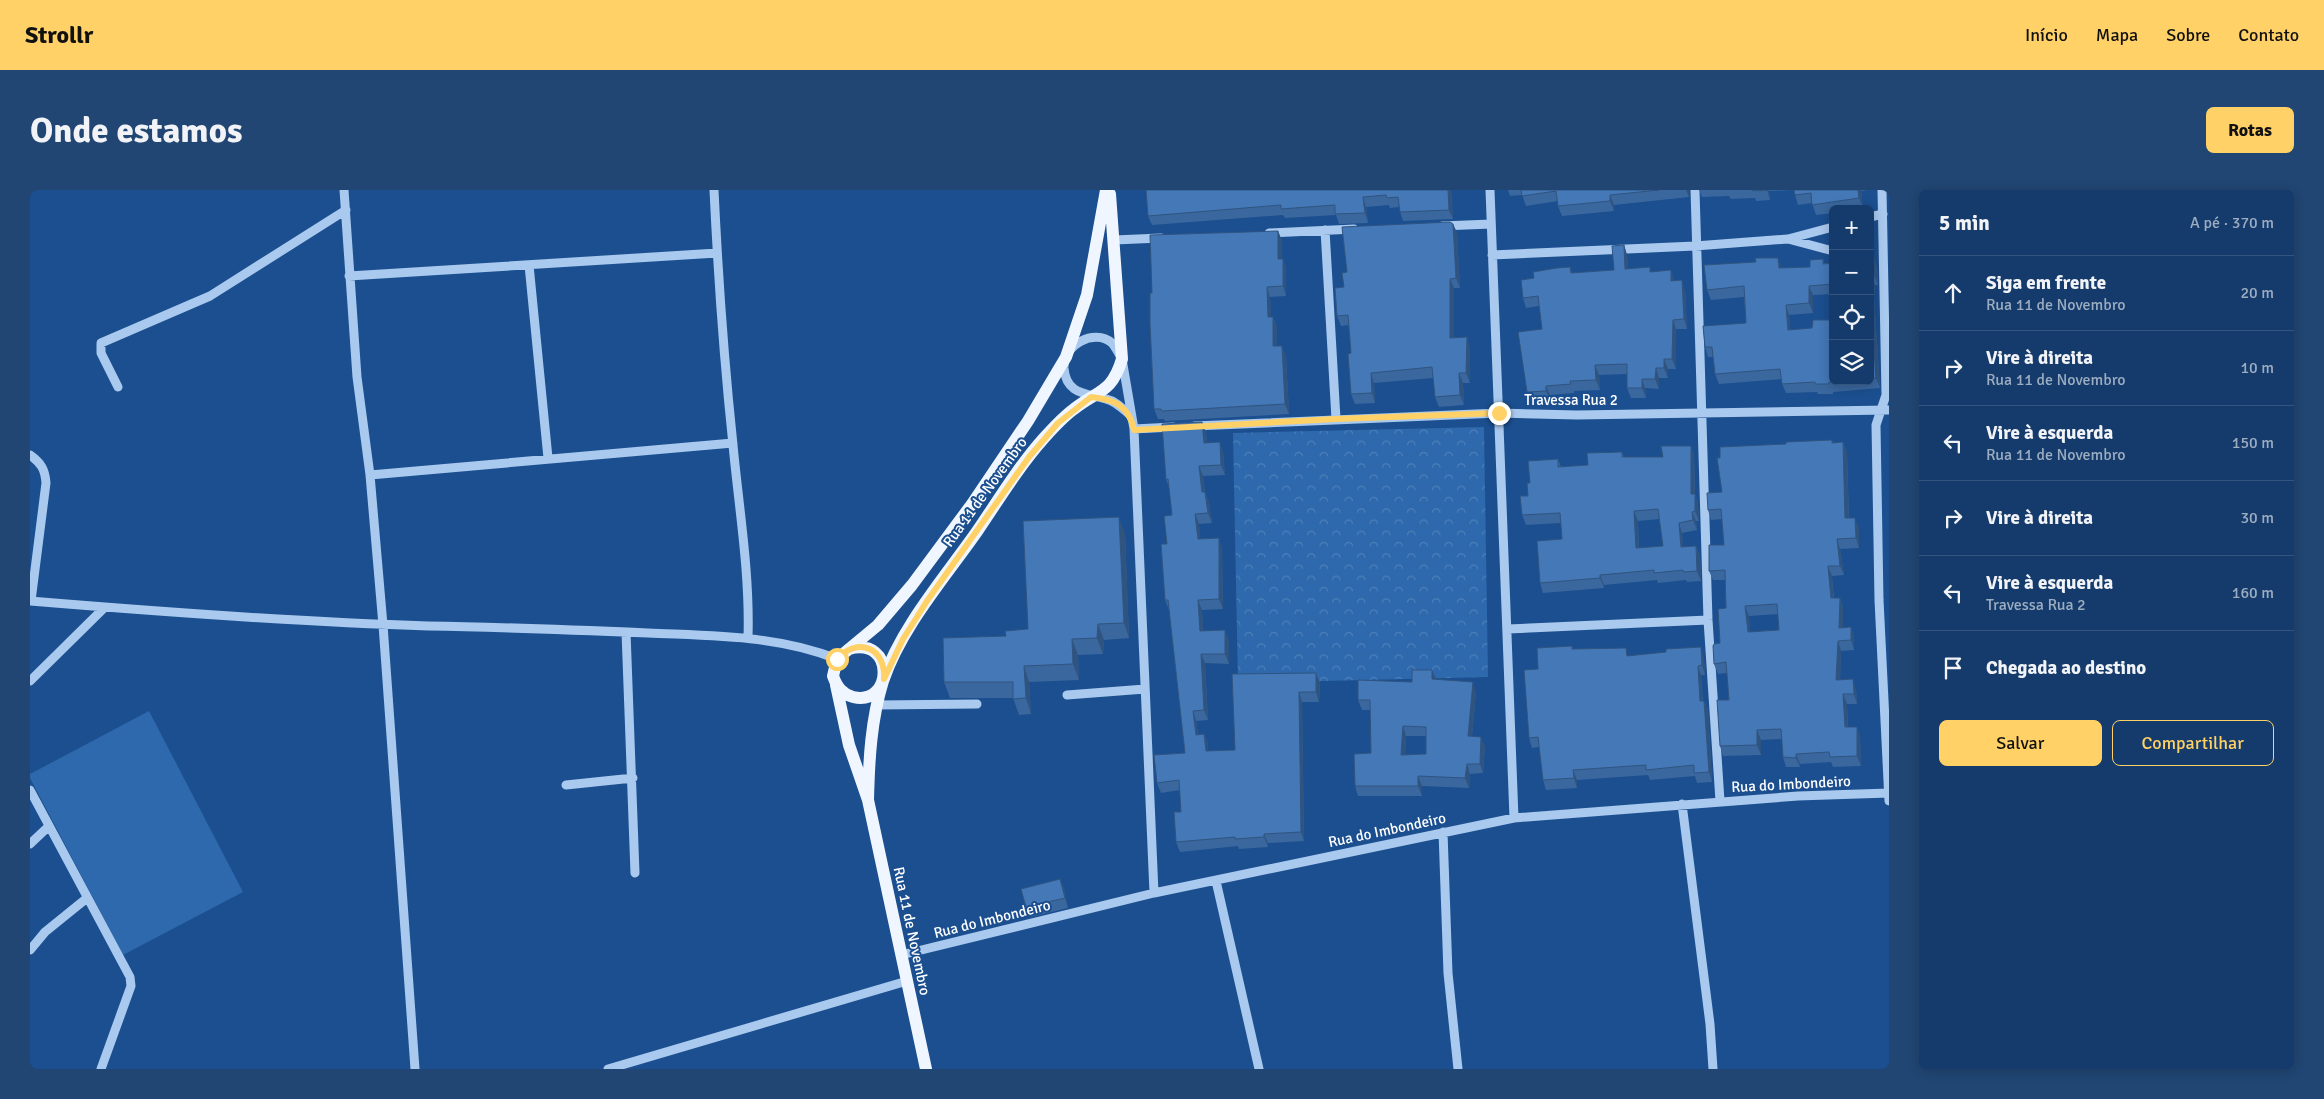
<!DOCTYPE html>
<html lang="pt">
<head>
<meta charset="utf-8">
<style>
  :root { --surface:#143b6b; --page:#214673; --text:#f1f3f6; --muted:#9dadc1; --line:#33557e; --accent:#ffd166 }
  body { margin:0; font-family:Signika,sans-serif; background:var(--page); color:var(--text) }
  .controls { position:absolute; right:15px; top:15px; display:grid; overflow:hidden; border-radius:8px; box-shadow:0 2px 12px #0003 }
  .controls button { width:45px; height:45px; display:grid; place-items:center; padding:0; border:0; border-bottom:1px solid var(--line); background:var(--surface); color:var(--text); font:25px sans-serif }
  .stop { position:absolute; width:15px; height:15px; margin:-11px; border:4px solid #ffd166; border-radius:50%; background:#fff }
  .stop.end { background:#ffd166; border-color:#fff; box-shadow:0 1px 5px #0008 }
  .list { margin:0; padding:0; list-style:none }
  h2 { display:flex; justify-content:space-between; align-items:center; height:65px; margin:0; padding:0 20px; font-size:21px }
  h2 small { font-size:16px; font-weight:400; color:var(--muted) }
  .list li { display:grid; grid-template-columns:32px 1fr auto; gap:15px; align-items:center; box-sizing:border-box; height:75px; padding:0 20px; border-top:1px solid var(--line) }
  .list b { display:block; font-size:19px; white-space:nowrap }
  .list p { margin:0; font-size:16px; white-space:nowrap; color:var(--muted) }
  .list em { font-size:16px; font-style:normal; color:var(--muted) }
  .actions { display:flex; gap:10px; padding:15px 20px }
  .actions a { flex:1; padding:11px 0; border:1px solid var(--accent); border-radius:8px; text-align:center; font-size:18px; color:var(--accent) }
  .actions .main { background:var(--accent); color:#111 }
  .icon { flex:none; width:28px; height:28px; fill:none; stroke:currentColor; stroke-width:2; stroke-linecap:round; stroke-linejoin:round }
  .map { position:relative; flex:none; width:1859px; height:879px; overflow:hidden; border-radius:8px }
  header { display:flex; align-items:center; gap:30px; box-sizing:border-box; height:70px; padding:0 25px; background:var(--accent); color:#111 }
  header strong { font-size:24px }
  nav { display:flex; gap:28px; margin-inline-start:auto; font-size:18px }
  .intro { display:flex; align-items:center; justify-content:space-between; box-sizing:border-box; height:120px; padding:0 30px }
  h1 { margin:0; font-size:35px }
  .button { padding:12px 22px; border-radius:8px; background:var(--accent); color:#111; font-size:18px; font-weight:700 }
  main { display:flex; gap:30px; padding:0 30px }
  aside { flex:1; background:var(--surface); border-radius:8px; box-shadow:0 2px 12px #0003 }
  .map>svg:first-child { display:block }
</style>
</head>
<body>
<header>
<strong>Strollr</strong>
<nav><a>Início</a><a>Mapa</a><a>Sobre</a><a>Contato</a></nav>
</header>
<div class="intro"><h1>Onde estamos</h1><a class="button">Rotas</a></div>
<main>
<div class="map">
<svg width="1859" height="879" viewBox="0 0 1859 879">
  <defs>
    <pattern id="forest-crowns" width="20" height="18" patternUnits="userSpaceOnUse" patternTransform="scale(1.25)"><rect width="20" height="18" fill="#2e69ad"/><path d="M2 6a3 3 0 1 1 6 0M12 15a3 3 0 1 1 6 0" fill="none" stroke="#4d80b9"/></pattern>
  </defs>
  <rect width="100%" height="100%" fill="#1b4f8f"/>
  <!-- grass -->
  <path fill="#2e69ad" d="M119,521L213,702L93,765L0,588V584Z"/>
  <!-- forest -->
  <path fill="url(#forest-crowns)" d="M1454,237L1458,487L1208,493L1203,243Z"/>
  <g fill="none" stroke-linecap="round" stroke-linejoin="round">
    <!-- minor -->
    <path stroke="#a9c9ee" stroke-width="9" d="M314,0L327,187L340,285L353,435L385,879
      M684,0C688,85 694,170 703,255C709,319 720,383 718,448
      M1460,0L1484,628
      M1665,0L1678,430L1690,611
      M1852,0L1856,205L1846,235L1849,410L1859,611
      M1840,27L1853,24
      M1412,36L1461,34
      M1295,40L1306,229
      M1239,43L1324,39
      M1758,49L1803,61
      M1084,50L1131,48
      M1462,65L1665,56L1758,49L1803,37
      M499,75L518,268
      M319,86L687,63
      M88,197L71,163V153L180,106L316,20
      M1101,226C1094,220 1086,211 1076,209C1057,203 1036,205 1034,178C1033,155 1064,138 1082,153C1086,158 1089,164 1092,169L1104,239L1124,703
      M1164,236L1469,223L1547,225L1859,220
      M1104,239L1143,237
      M0,265C11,273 15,279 16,293L1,411
      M340,285L703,253
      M0,411C133,422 265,432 398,436C472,437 545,440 618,443C681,446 748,445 807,469
      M1478,439L1678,430
      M596,442L605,683
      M0,491L74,418
      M1037,505L1115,499
      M847,515L947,514
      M536,595L603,588
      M0,600L100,787L101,796L71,879
      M1652,614L1680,834L1683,879
      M1413,642L1418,783L1428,879
      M0,654L18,637
      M1186,691L1229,879
      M0,760L15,742L57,708
      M871,765L1124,703L1484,628L1768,606L1859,603
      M578,879L877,791"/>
    <!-- major -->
    <path stroke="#f0f6ff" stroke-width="12" d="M819,459C866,446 863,517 823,507C812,504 807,497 803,486L807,469L848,435L882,395L942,314L998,231L1036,167L1057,105L1076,0
      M806,495L819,555L838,610L896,879
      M838,610C839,569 841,530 853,491C871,437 916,386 948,340C969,309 989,276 1014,248C1023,238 1033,227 1044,219C1068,200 1082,203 1092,169L1080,4"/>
  </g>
  <!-- wall -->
  <path fill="#3a679d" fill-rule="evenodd" d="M1116,0H1421L1423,29L1373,31L1370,22L1369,17L1360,18L1359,15L1336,17L1338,33L1309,34L1306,25L1255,28L1253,25L1122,35L1118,26Z
    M1478,0H1659V7L1584,15V21L1532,26L1528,16V11L1496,16L1492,5L1480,6Z
    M1669,0H1838L1831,1L1833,18L1803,19V23L1786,25L1782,13L1768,15L1765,5L1764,0L1739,1L1740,10L1726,11L1725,8L1701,9L1699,6L1672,7Z
    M1423,34L1427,43L1430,98H1424V148L1440,157V193H1433L1434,215L1409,217L1405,207L1403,188L1344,193L1345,213L1325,214L1321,204V163L1319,135L1311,136L1307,126L1317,82Z
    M1248,41L1252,51V69H1253L1256,79V106L1240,107L1241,127H1243L1247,137L1246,156L1256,166L1259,224L1135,231L1134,229H1128L1124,219L1122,103Z
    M1594,55L1597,65L1598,78L1622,82L1644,90L1655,100L1657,139H1646V179H1638V188H1629V199L1615,198L1616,208H1601L1597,198V184L1569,185L1570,200L1544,201V203L1520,205V210L1500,212L1497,202L1512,139L1509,116L1496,118L1493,108L1504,88L1540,77L1542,83L1584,80Z
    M1840,67L1847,77L1848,95H1845L1844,108L1850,198L1803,202V204H1788L1787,202L1756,203L1752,194V189L1689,194L1685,184L1683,167H1678L1675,157L1716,133L1714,107L1681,110L1677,100L1726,72L1752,78L1780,77L1793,69L1794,73H1803V104L1783,105V123L1759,125L1760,139L1803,191H1840Z
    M1172,232L1176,242L1177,253L1193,262L1195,285L1173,286L1175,302L1179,312L1182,333L1169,334L1170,349L1192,358L1193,419L1172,420L1173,441L1199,450V474L1175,473L1178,530L1166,531L1168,544H1174L1178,554V561L1205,560L1286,483L1290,493L1289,512H1272L1274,651L1238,653V657L1209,659L1208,656L1150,662L1146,652L1151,622L1150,600L1131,603L1127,593L1155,563L1139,420L1135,410L1137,354L1142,325L1139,297L1136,290Z
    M1802,250L1803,253L1813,252L1817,262L1819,328L1829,338V358L1810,359L1814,385L1802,386L1804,408H1810L1813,418V438L1821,437L1824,447V460L1811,461L1810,490L1826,499L1827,514H1817L1818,537H1827L1830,547L1831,576L1803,577L1801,572L1770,574V577H1756L1753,567L1752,549L1731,550V565L1693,566L1690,556L1699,510L1697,483L1688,484L1684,474L1690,453L1696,418L1695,390H1683L1679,381L1694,355L1692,329L1681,330L1678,320L1692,302L1690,268L1756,254ZM1748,424L1749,440L1720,442L1719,426Z
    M1661,256L1664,266L1665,304L1668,314L1669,331H1666L1667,340L1652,343L1653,357L1666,356L1670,366L1671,391L1657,392L1656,390L1628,393L1627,390L1574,395V398L1513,403L1510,393L1532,349L1531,333L1496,335L1492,325L1498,306L1500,293L1528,269L1531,277L1558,275L1592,262L1594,267H1633ZM1629,329L1633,356L1609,358L1608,331Z
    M1095,343L1099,448L1074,450L1073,464L1048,465L1049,490L999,492L1001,524L989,525L983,508H920L914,492L998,439Z
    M1543,459L1599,466L1674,467L1675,485H1671L1673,511H1674L1678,520L1682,592L1667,593L1665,586L1620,590L1618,585L1547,590V598L1516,600L1513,590L1509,557L1502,558L1499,548L1508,479Z
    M1405,489L1446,502L1442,546L1455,556L1453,583L1440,584L1439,598L1392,596V606H1328L1325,596L1341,563L1340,520H1332L1328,510L1382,492ZM1376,546H1396V564L1375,565Z
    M1030,689L1034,699L1038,718L1000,727L996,717Z"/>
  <!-- shaded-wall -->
  <path fill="#305480" d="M1418,0H1421L1423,29L1419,20Z
    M1656,0H1659V7Z
    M1737,0H1739V1L1740,10Z
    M1828,0H1831L1833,18L1829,8Z
    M1580,5L1584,15V21L1580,11Z
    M1333,7L1336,17L1338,33L1335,23Z
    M1423,34L1427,43L1430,98L1426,88Z
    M1248,41L1252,51V79L1248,69Z
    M1594,55L1597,65L1599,88L1595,79Z
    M1844,67L1847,77L1848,95L1844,85Z
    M1748,68L1752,78V88L1749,78Z
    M1253,69L1256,79V106L1253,96Z
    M1641,80L1644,90V100L1641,91Z
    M1842,85L1845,95L1844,108L1850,198L1846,188L1840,98Z
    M1420,89L1424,98V158L1420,148Z
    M1652,90L1655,100L1657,139L1654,129Z
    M1779,96L1783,105V123L1779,113Z
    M1237,97L1240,107L1242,137L1238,127Z
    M1756,115L1759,125L1761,150L1758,140Z
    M1243,127L1247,137L1246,166L1243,156Z
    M1643,130L1646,139V179L1642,169Z
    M1437,147L1440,157V193L1436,183Z
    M1252,156L1256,166L1259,224L1255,214Z
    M1634,169L1638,179V188L1634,178Z
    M1565,175L1569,185L1570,200L1566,190Z
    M1626,178L1629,188V199L1625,189Z
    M1341,183L1344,193L1345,213L1342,203Z
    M1429,183L1433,193L1434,215L1430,205Z
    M1612,189L1615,198L1616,208L1612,198Z
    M1516,196L1520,205V210L1516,201Z
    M1172,232L1176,242L1178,263L1174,253Z
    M1190,252L1193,262L1195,285L1191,275Z
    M1813,252L1817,262L1819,338L1815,328Z
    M1661,256L1664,266L1665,314L1661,304Z
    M1169,276L1173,286L1176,312L1172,302Z
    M1175,302L1179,312L1182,333L1178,323Z
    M1665,304L1668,314L1669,331L1665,321Z
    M1604,321L1608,331L1609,368L1606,358Z
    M1662,322L1666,331L1667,340L1663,330Z
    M1165,324L1169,334L1172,359L1168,349Z
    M1089,327L1095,343L1099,448L1094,433Z
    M1825,328L1829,338V358L1826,348Z
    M1649,333L1652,343L1654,367L1651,357Z
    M1189,348L1192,358L1193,419L1189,409Z
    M1807,349L1810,359L1814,385L1810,376Z
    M1666,356L1670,366L1671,391L1667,381Z
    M1798,376L1802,386L1804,418L1801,408Z
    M1570,385L1574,395V398L1570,388Z
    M1810,408L1813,418V448L1809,438Z
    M1168,410L1172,420L1174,451L1170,441Z
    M1715,416L1719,426L1721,452L1718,442Z
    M1068,434L1074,450L1073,464L1067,448Z
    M1821,437L1824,447V460L1821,450Z
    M1195,440L1199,450V474L1195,464Z
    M1042,449L1048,465L1049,490L1043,474Z
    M1808,451L1811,461L1810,500L1806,490Z
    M1671,457L1674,467L1675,485L1672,475Z
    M1171,464L1175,473L1178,530L1174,520Z
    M994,476L999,492L1001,524L996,508Z
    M1668,476L1671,485L1673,521L1670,511Z
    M1402,480L1406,489H1402Z
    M1286,483L1290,493L1289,512L1286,502Z
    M1823,489L1826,499L1827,514L1824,504Z
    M1443,492L1446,502L1441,556L1438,546Z
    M1269,502L1272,512L1274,651L1271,642Z
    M1813,504L1817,514L1818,547L1815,537Z
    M1674,511L1678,520L1682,592L1679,582Z
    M1163,521L1166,531L1170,555L1166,545Z
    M1373,536L1376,546L1375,575L1371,565Z
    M1827,537L1830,547L1831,576L1827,566Z
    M1727,540L1731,550V565L1727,555Z
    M1174,544L1178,554L1179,571L1176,561Z
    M1451,547L1455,556L1453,583L1450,574Z
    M1766,564L1770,574V577L1766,568Z
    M1437,574L1440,584L1439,598L1435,588Z
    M1543,580L1547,590V598L1544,588Z
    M1388,586L1392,596V606L1388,596Z
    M1234,644L1238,653V657L1234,647Z
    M1030,689L1034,699L1038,718L1035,708Z"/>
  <!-- building -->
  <path fill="#4478b7" stroke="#305480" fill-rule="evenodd" d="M1116,0H1418L1419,20L1370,22L1368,7L1357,8L1356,5L1333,7L1335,23L1305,24V15L1251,19V15L1118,26Z
    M1491,0H1629L1580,5V11L1528,16L1526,1L1492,6Z
    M1723,0H1737L1723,1Z
    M1764,0H1828L1829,8L1782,15L1781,3L1765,5Z
    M1420,32L1423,34L1426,88L1420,89V148L1437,147L1436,183H1429L1430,205L1405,207L1402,177L1341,183L1342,203L1321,204L1318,164L1321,163L1318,125L1307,126L1305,98L1314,97L1312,83L1317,82L1312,37Z
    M1248,41V69H1253V96L1237,97L1238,127H1243V156H1252L1255,214L1132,221L1131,219H1124L1120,134V103H1122L1120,45Z
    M1594,55L1595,79L1620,77V82L1641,80V91L1652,90L1654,129L1643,130L1642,169H1634V178H1626L1625,189H1612V198H1597V174L1565,175L1566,190L1540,191L1541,194L1516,196V201L1497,202L1488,142L1512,139L1508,106L1493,108L1491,90L1504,88L1503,82L1527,78L1540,77L1541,83L1584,80L1582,56Z
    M1840,67H1844V85H1842L1840,98L1846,188L1840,189Z
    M1725,68H1748L1749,78L1780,77V70L1793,69V74L1803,73V94L1779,96V113L1756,115L1758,140L1782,138L1783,130H1803V191H1810L1799,192V194H1785V192L1752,194L1750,179L1685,184L1682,157H1675L1673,136L1716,133L1714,96L1677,100L1674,75L1726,72Z
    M1172,232L1174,253L1190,252L1191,275L1169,276L1172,302H1175L1178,323L1165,324L1168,349L1189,348V409L1168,410L1170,441L1195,440V464H1171L1174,520L1163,521L1166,545L1174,544L1176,561L1205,560L1202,484L1286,483V502H1269L1271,642L1234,644V647L1205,649V647L1146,652L1144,622H1151L1149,590L1127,593L1124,565L1155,563L1138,410H1135L1131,354H1137L1134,326L1142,325L1138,289L1136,290L1132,234Z
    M1802,250V253L1813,252L1815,328H1825L1826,348L1807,349L1810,376H1798L1801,408H1810L1809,438L1821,437V450L1808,451L1806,490L1823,489L1824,504H1813L1815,537H1827V566L1800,567L1799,562L1766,564V568L1753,567L1751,539L1727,540V555L1690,556L1687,510H1699L1696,472L1684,474L1683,456L1684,454L1690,453L1688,419L1696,418L1695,380L1679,381V355H1694L1691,319L1678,320L1677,303L1692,302L1687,268H1690V257L1756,254V252ZM1747,414L1749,440L1718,442L1715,416Z
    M1631,256H1661V304H1665V321L1662,322L1663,330L1649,333L1651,357L1666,356L1667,381L1653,382V380L1624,383V380L1570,385V388L1510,393L1507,351L1532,349L1530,323L1492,325L1490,306H1498L1497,293H1500L1498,271L1528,269V277L1558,275L1557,263L1592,262V267H1633ZM1628,319L1633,356L1606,358L1604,321Z
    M1089,327L1094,433L1068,434L1067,448L1042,449L1043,474L994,476L996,508L983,509V492H914L913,448L976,446L975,441L998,439L993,331Z
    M1542,456V459L1596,458L1597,466L1636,462V459L1671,457L1672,475L1668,476L1670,511H1674L1679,582L1664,583V575L1616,580V575L1543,580L1544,588L1513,590L1508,547L1499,548L1494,480L1508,479L1507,458Z
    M1382,480H1402V489L1443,492L1438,546L1451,547L1450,574H1437L1435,588L1388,586V596H1325L1324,564L1341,563L1340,510H1328V490L1382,492ZM1373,536L1396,537V564L1371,565Z
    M1030,689L1035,708L996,717L991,699Z"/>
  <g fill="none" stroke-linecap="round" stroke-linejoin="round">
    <!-- route -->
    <path stroke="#ffd166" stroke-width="6" d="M807,469C828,446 856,458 854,489L873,449L897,411L999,267L1028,233L1061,207C1084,209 1099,216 1104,240L1306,229L1469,223"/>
  </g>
  <g text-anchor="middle" stroke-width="4" stroke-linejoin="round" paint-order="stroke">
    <!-- street labels -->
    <g font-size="15" fill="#fff" stroke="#1b4f8f">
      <text x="1541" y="215">Travessa Rua 2</text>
      <text transform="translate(955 302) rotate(-54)" y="5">Rua 11 de Novembro</text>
      <text transform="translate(1761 594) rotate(-3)" y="5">Rua do Imbondeiro</text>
      <text transform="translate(1357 640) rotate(-12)" y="5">Rua do Imbondeiro</text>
      <text transform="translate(962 729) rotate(-14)" y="5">Rua do Imbondeiro</text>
      <text transform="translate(882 741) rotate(78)" y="5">Rua 11 de Novembro</text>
    </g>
  </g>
</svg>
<div class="controls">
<button>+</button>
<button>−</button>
<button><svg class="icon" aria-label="locate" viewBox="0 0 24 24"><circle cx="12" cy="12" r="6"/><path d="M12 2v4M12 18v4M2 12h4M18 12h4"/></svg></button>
<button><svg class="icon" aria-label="layers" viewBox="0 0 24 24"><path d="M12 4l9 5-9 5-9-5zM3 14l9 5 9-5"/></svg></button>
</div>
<div class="stop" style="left:807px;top:469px"></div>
<div class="stop end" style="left:1469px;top:223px"></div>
</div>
<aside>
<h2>5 min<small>A pé · 370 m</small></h2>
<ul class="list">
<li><svg class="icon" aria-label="ahead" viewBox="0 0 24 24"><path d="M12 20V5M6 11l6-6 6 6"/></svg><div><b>Siga em frente</b><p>Rua 11 de Novembro</p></div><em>20 m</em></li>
<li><svg class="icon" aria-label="right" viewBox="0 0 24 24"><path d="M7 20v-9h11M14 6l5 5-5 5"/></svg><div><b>Vire à direita</b><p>Rua 11 de Novembro</p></div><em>10 m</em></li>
<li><svg class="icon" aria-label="left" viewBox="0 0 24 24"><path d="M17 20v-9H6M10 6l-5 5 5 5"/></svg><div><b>Vire à esquerda</b><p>Rua 11 de Novembro</p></div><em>150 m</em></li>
<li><svg class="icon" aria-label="right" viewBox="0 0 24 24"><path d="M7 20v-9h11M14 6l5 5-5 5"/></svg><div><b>Vire à direita</b></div><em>30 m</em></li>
<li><svg class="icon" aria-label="left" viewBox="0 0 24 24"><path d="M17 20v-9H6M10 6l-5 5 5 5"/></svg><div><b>Vire à esquerda</b><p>Travessa Rua 2</p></div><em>160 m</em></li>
<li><svg class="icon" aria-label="arrive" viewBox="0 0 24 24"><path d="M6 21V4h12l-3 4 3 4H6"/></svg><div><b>Chegada ao destino</b></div></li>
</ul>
<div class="actions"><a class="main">Salvar</a><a>Compartilhar</a></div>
</aside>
</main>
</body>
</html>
